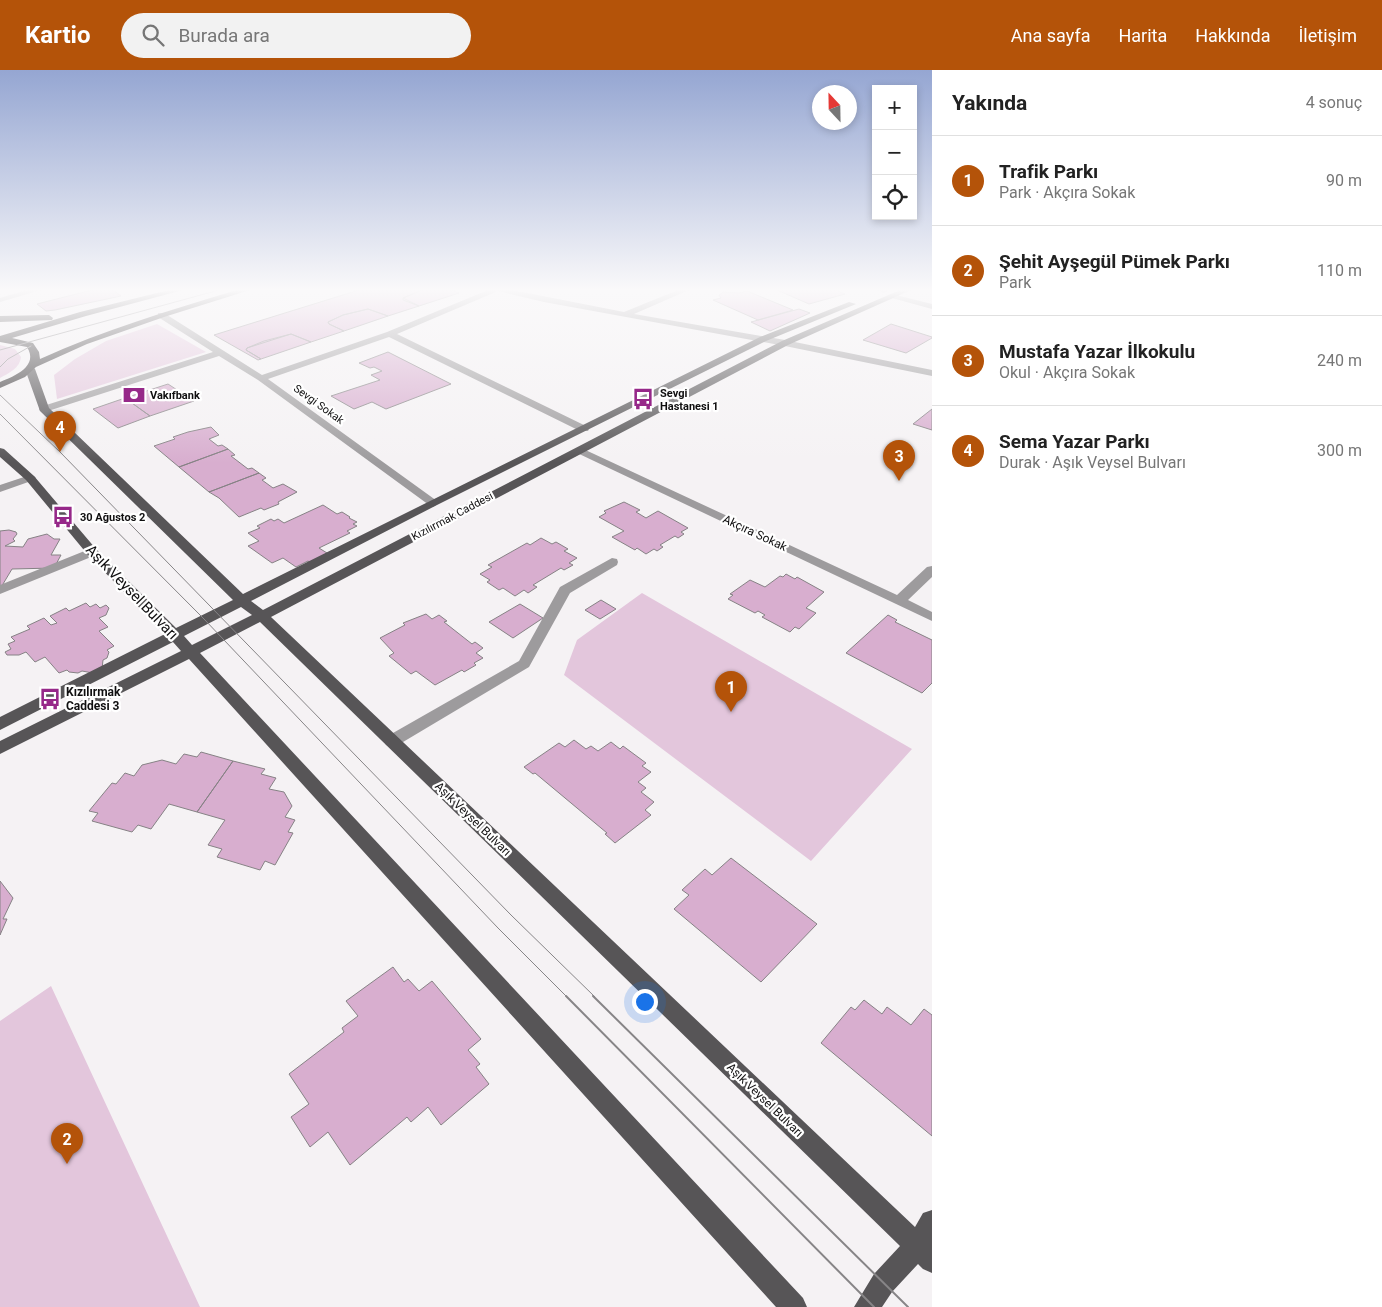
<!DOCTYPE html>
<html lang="tr">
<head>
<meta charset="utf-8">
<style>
  :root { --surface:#fff; --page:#f2f2f2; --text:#222; --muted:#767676; --line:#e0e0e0; --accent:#b45309 }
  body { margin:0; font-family:Roboto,sans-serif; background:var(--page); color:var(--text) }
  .controls { position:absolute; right:15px; top:15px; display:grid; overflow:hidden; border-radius:0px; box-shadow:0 2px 8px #0003 }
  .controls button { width:45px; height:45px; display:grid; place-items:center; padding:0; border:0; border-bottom:1px solid var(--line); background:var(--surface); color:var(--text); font:25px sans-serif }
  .compass { position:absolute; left:812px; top:15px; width:45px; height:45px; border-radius:50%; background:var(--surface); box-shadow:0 2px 8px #0003; rotate:338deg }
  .you { position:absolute; left:644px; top:931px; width:18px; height:18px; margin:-12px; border:4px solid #fff; border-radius:50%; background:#1a73e8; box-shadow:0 0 0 8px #1a73e833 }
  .badge { display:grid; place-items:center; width:32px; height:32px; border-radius:50%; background:var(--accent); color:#fff; font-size:16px; font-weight:700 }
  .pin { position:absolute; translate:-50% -41px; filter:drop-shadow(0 1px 2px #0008) }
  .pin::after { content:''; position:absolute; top:26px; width:18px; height:15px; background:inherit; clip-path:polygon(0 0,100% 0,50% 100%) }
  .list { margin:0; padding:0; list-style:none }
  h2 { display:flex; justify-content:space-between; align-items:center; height:65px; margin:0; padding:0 20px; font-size:21px }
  h2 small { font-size:16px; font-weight:400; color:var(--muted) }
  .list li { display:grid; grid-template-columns:32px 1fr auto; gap:15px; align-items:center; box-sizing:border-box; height:90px; padding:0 20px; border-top:1px solid var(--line) }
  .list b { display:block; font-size:19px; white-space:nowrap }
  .list p { margin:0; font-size:16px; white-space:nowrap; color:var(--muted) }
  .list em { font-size:16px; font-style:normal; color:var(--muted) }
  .icon { flex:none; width:28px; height:28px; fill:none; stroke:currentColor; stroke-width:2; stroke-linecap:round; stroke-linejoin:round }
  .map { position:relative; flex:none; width:932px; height:1237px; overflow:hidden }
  header { display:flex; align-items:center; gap:30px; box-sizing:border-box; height:70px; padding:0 25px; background:var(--accent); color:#fff }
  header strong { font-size:24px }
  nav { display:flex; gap:28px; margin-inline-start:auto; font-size:18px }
  .search { width:350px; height:45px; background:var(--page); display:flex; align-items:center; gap:12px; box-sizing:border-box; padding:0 18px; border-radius:28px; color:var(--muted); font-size:19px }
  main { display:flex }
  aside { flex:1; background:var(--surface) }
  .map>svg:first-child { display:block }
</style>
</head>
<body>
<header>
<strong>Kartio</strong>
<div class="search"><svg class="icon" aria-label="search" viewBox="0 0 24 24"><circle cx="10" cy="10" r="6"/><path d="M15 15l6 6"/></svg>Burada ara</div>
<nav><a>Ana sayfa</a><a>Harita</a><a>Hakkında</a><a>İletişim</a></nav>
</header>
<main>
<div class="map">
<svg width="932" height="1237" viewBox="0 0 932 1237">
  <rect width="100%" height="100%" fill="#f5f2f4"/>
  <!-- green -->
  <path fill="#e3c6dc" d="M157,254L206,282L57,329L54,305L75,289L106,271Z
    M0,275L15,279L21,287C20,298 9,303 0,308Z
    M642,523L912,679L811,791L564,605L577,570Z
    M51,916L200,1237H0V951Z"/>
  <!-- building -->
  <path fill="#d8aecf" stroke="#868285" d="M92,220H113L121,226L55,240L46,241L37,234Z
    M359,220H422L403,228L419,236L388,246L368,239L343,245L328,252L329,254L344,261L311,272L291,264L247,278L246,280L261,289L258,290L214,265Z
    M422,220H452L459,223L419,236L403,230V228Z
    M777,220H836L845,224L809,234Z
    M747,221L793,240L758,250L713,230L721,228L719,225L723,222L739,223Z
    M368,239L388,246L344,261L329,254L328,252L343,245Z
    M799,239L810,243L770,261L751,252Z
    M891,254L932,267V268L906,283L863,270Z
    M291,264L311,272L261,289L246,280L247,278L264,271Z
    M388,282L451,314L386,339L372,332L354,339L331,326L380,310L371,305L382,301L374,297L370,298L359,293Z
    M168,314L194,331L150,346L125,328Z
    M125,328L150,346L118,358L93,339Z
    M932,339V360L913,354Z
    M211,357L219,365L209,369L218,376L222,375L228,379L179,397L154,376L175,369L173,367L188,362Z
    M228,379L235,385L231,386L248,399L252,398L259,403L209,422L179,397Z
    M259,403L266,408L262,410L273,418L283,414L297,422L278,432L279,434L264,440L261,438L239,447L219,428L209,422Z
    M624,432L640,440L636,442L646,448L658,441L688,458L681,462L684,464L678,468L675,466L660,475L663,477L657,481L654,479L646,484L637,478L635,480L612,467L624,461L599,447L606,443L604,441Z
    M323,435L337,444L342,442L350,447L349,448L357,452L353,454L357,456L347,461L350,463L319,478L327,483L311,493L308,491L296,497L283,488L272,493L248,476L259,471L248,463L260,458L257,456L271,449L274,451L278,449L284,453Z
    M9,460L16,462L17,464L13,469L15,471L5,476L23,477L28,469L47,464L54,469H60L51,485H61L54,498L12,499L0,519V461Z
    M541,468L552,474L556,472L568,479L564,481L577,488L569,493L573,495L564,500L561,498L533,515L537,517L528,523L524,520L515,526L503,518L499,520L487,512L490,510L480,504L492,497L488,495L527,473L530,475Z
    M786,504L795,509L797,507L824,522L806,538L816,543L799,559L795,557L790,562L762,547L765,545L758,541L755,543L728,529L733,525L730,524L750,510L765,517L780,506L783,507Z
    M601,530L616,539L600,549L585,540Z
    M86,533L90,537L96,534L100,538L106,535L109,538L106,545L99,548L108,557L99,561L114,576L107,580L109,582L107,588L103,590L102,599L93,603L82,601L78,603L69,602L67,600L59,603L45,587L35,592L26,582L19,585H7L5,582L11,579L8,574L15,571L11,567L30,559L27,556L44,548L51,555L57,553L50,546L66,538L69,541Z
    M520,534L543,548L513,568L489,552Z
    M426,544L432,549L439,545L447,551L444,552L472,574L475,572L483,578L476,583L483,588L474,593L476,595L464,602L462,600L435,615L416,601L411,604L389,586L394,583L380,568L405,555L403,553Z
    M888,545L897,550L895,552L932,570V613L922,623L846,583Z
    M574,670L586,679L591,676L598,681L611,672L620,679L623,676L646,693L642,696L651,702L638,712L646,718L641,722L654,732L645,740L651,745L615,773L605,764L607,763L535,703L533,704L524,697L559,673L565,677Z
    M201,682L233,691L197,742L169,734L151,759L138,755L132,762L92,751L98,743L89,741L112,713L116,714L125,703L134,706L142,695L162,690L176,694L184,684L197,687Z
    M233,691L265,699L261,704L276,708L269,719L284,722L292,736L285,747L295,750L288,762L293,763L275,795L265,791L260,800L217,787L222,779L208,775L225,750L197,742Z
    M731,788L817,854L761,912L674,839L689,825L682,820L705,799L712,805Z
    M0,811L13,828L3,849H7L0,865Z
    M393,897L404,912L408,909L419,921L432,911L481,969L468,980L480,994L476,997L489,1014L441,1055L428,1037L411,1052L407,1047L350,1095L328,1062L310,1077L291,1047L309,1034L289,1004L344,962L342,958L358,946L346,931Z
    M864,930L882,944L887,937L911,955L924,939L932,945V1066L821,973L851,937L855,940Z"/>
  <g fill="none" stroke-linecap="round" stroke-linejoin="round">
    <!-- street -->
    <path fill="#9d9b9d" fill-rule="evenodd" d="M27,220H41L0,232V228Z
      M488,220H512L624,242L678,220H689L634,244L785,270L932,300V306L785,276L544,232L498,221L397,264L588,357L589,359L588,361H580L389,267L268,309L437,431L439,433L433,437L429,435L258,310L219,286L48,341H40L39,339L40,337L213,282L158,247V243H164L262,305L387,262Z
      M877,220H887L888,221L884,223Z
      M892,224L932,234V239L892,228Z
      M579,377L897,525L927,497L932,496V507L908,530L932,542V551L575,382L574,380Z
      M30,405L34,406L36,408L34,410L0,422V415Z
      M92,478L96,479L98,482L96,485L0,524V515Z
      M612,488L617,489L618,492L617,495L570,523L529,597L398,675L392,677L386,675L384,671L386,667L519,591L560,517Z"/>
    <!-- primary -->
    <path fill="#575557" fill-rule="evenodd" d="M900,220H911L788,275L271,547L915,1157L923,1143L932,1140V1203L923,1199L918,1194L892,1222L882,1237H854L874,1204L900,1176L260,552L200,583L803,1228L807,1237H776L189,589L0,684V671L181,581L173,572L0,660V647L165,564L88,485L26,410L0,387V378L4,379L34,406L96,479L176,558L233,530L40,341L25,299L27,297H33L35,299L49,338L243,524L760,267L849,232L856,234L766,271L437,435L251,531L263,540L782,271ZM241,537L252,545L192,575L184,566Z"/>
    <!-- highway -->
    <path fill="#3f3c3e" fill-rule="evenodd" d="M169,220H183L86,246L12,268L33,273L39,282L40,289C104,260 170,240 237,220H250L164,247L87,274L36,297L25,307L0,318V312C15,306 39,296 27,277L0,272V266L80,242Z
      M49,245L53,248L52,250L0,252V246Z"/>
    <!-- tram-far1 -->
    <path stroke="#878587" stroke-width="1" d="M0,280L219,220
      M0,297L8,289L31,276
      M0,325L60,382L511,845L595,927
      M0,344L204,549L498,858L567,927"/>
    <!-- tram -->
    <path stroke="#878587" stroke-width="2" d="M566,926L874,1237
      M593,926L908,1237"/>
  </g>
  <!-- sky -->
  <linearGradient id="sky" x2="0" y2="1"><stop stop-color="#95a6d2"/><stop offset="0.56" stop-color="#faf9fa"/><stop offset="1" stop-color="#faf9fa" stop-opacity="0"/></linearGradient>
  <rect width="932" height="393" fill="url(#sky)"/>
  <!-- icons -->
  <defs>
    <g id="bank-bare" transform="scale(1.725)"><path d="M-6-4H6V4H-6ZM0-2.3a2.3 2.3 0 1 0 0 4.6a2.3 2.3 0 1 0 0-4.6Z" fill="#962889" stroke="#fff" stroke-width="2.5" paint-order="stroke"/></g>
    <g id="bus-bare" transform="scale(1.725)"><path d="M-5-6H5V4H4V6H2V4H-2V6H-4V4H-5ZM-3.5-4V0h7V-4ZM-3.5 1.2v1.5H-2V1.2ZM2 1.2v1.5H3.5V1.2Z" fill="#962889" stroke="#fff" stroke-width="2.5" paint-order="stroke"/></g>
  </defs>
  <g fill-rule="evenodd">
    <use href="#bank-bare" x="134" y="325"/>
    <use href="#bus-bare" x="643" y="329"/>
    <use href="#bus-bare" x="63" y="447"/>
    <use href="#bus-bare" x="50" y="629"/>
  </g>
  <g text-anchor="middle" stroke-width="4.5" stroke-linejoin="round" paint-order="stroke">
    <!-- far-poi labels -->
    <g font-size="11" font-weight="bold" fill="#100f10" stroke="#fff" text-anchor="start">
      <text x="660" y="327">Sevgi<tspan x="660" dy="13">Hastanesi 1</tspan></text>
      <text x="150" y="329">Vakıfbank</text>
      <text x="80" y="451">30 Ağustos 2</text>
    </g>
    <!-- far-street labels -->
    <g font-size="11" fill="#100f10" stroke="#fff">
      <text transform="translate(319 334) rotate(36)" y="4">Sevgi Sokak</text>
      <text transform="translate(452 446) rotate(-28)" y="4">Kızılırmak Caddesi</text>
    </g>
    <!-- street labels -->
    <g font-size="12" fill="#100f10" stroke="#fff">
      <text transform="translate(755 463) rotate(25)" y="4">Akçıra Sokak</text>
      <text transform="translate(473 749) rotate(44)" y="4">Aşık Veysel Bulvarı</text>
      <text transform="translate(765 1030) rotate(44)" y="4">Aşık Veysel Bulvarı</text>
    </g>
    <!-- poi labels -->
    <g font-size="12" font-weight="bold" fill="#100f10" stroke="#fff" text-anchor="start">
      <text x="66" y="626">Kızılırmak<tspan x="66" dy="14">Caddesi 3</tspan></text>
    </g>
    <!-- near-street labels -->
    <g font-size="15" fill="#100f10" stroke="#fff">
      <text transform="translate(132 522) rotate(46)" y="5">Aşık Veysel Bulvarı</text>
    </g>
  </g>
</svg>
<div class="controls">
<button>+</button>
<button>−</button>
<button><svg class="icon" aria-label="locate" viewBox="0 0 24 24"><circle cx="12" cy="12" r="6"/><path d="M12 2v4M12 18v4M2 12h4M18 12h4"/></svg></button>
</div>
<svg class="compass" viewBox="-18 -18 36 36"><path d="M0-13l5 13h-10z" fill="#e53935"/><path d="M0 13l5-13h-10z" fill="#767676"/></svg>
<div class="you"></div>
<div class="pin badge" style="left:731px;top:642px">1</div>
<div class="pin badge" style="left:67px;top:1094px">2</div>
<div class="pin badge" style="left:899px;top:411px">3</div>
<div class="pin badge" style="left:60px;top:382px">4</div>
</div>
<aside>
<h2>Yakında<small>4 sonuç</small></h2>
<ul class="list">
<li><span class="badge">1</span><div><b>Trafik Parkı</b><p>Park · Akçıra Sokak</p></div><em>90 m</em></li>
<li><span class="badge">2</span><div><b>Şehit Ayşegül Pümek Parkı</b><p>Park</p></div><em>110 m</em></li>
<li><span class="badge">3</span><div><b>Mustafa Yazar İlkokulu</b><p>Okul · Akçıra Sokak</p></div><em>240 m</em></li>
<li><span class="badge">4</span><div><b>Sema Yazar Parkı</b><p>Durak · Aşık Veysel Bulvarı</p></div><em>300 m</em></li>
</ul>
</aside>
</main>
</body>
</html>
